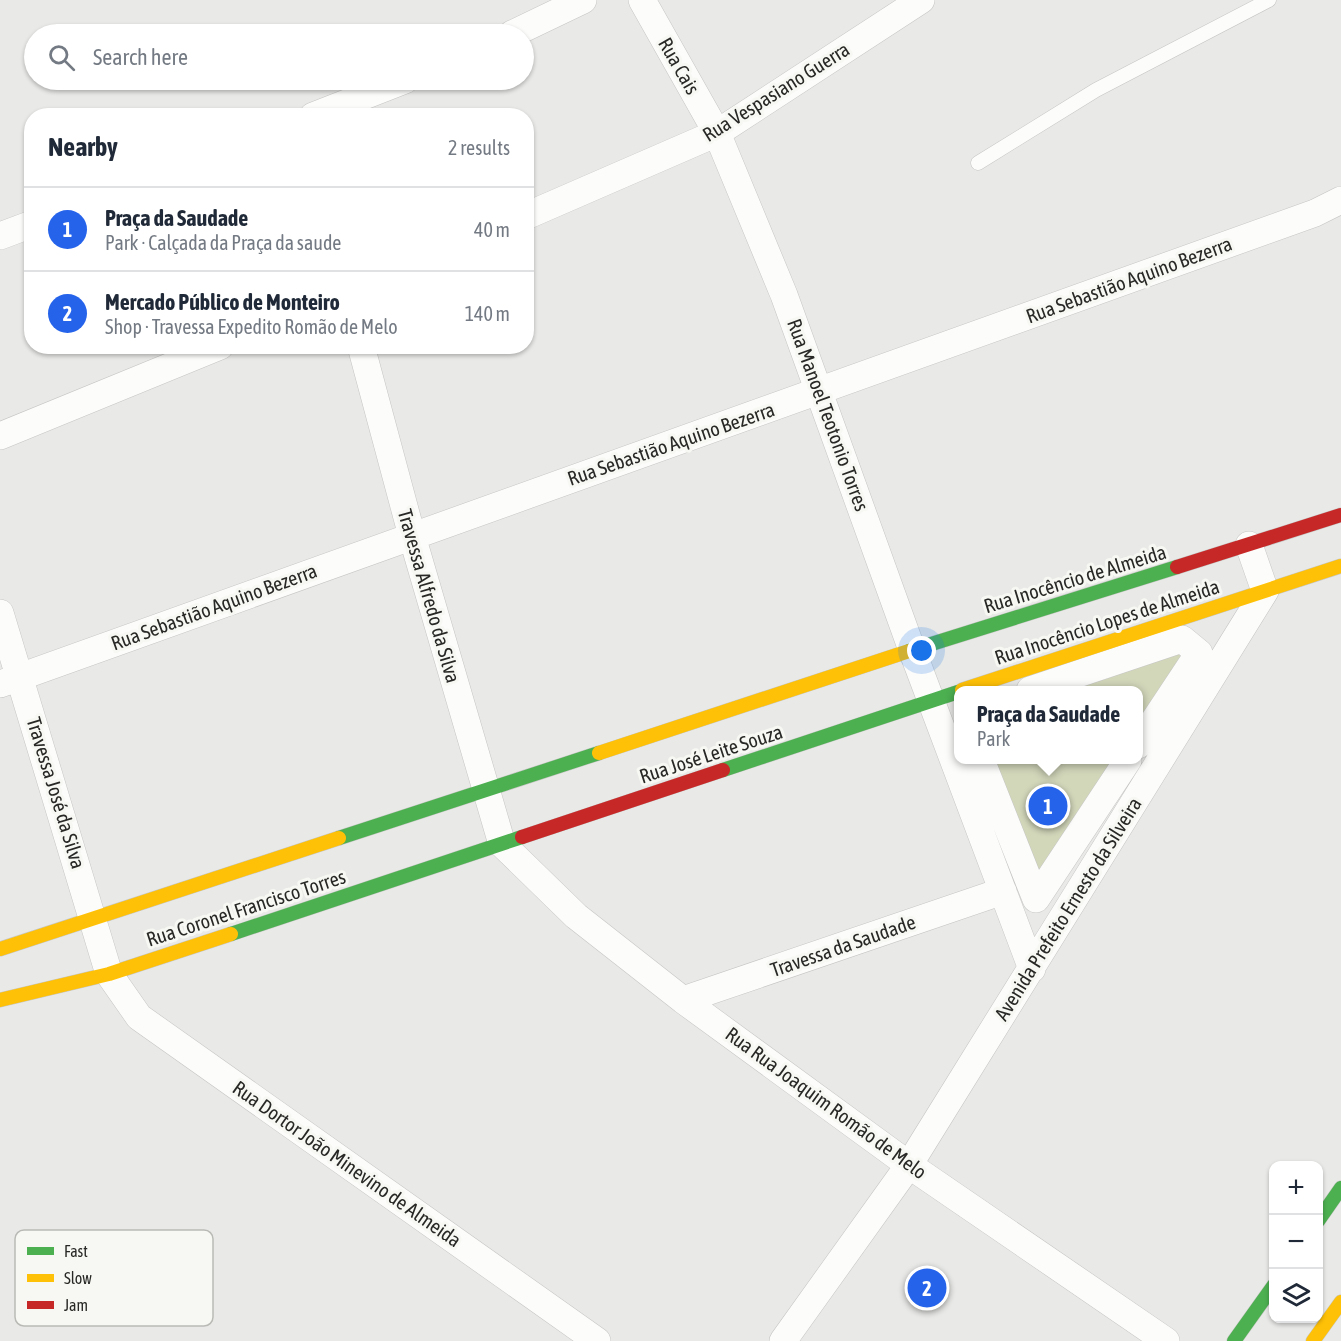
<!DOCTYPE html>
<html lang="en">
<head>
<meta charset="utf-8">
<style>
  :root { --surface:#fff; --page:#f2f2f3; --text:#1f2937; --muted:#747a83; --line:#e0e1e3; --accent:#2563eb }
  body { margin:0; font-family:"Asap Condensed",sans-serif; background:var(--page); color:var(--text) }
  .controls { position:absolute; right:18px; bottom:18px; display:grid; overflow:hidden; border-radius:12px; box-shadow:0 2px 4px #0004 }
  .controls button { width:54px; height:54px; display:grid; place-items:center; padding:0; border:0; border-bottom:2px solid var(--line); background:var(--surface); color:var(--text); font:30px sans-serif }
  .you { position:absolute; left:922px; top:651px; width:21px; height:21px; margin:-15px; border:4px solid #fff; border-radius:50%; background:#1a73e8; box-shadow:0 0 0 9px #1a73e833 }
  .badge { display:grid; place-items:center; width:39px; height:39px; border-radius:50%; background:var(--accent); color:#fff; font-size:20px; font-weight:700 }
  .pin { position:absolute; translate:-50% -50%; border:3px solid #fff; box-shadow:0 2px 6px #0006 }
  .popup { position:absolute; left:954px; top:686px; width:189px; height:78px; box-sizing:border-box; display:grid; place-content:center; border-radius:12px; background:var(--surface); filter:drop-shadow(0 2px 4px #0005); font-size:20px; white-space:nowrap; color:var(--muted) }
  .popup b { font-size:22px; color:var(--text) }
  .popup::after { content:''; position:absolute; left:50%; top:100%; margin-left:-12px; border:12px solid transparent; border-top-color:var(--surface) }
  .list { margin:0; padding:0; list-style:none }
  h2 { display:flex; justify-content:space-between; align-items:center; height:78px; margin:0; padding:0 24px; font-size:26px }
  h2 small { font-size:20px; font-weight:400; color:var(--muted) }
  .list li { display:grid; grid-template-columns:39px 1fr auto; gap:18px; align-items:center; box-sizing:border-box; height:84px; padding:0 24px; border-top:2px solid var(--line) }
  .list b { display:block; font-size:22px; white-space:nowrap }
  .list p { margin:0; font-size:20px; white-space:nowrap; color:var(--muted) }
  .list em { font-size:20px; font-style:normal; color:var(--muted) }
  .icon { flex:none; width:33px; height:33px; fill:none; stroke:currentColor; stroke-width:2; stroke-linecap:round; stroke-linejoin:round }
  .map { position:relative; flex:none; width:1341px; height:1341px; overflow:hidden }
  .search { position:absolute; background:var(--surface); box-shadow:0 2px 4px #0004; left:24px; top:24px; width:510px; height:66px; display:flex; align-items:center; gap:15px; box-sizing:border-box; padding:0 21px; border-radius:33px; color:var(--muted); font-size:22px }
  .panel { position:absolute; background:var(--surface); box-shadow:0 2px 4px #0004; left:24px; top:108px; width:510px; height:246px; border-radius:24px }
  .map>svg:first-child { display:block }
</style>
</head>
<body>
<div class="map">
<svg width="1341" height="1341" viewBox="0 0 1341 1341">
  <rect width="100%" height="100%" fill="#e9eae7"/>
  <!-- green -->
  <path fill="#d2d7ba" d="M1182,639L1199,653L1138,745V690H1030Z
    M981,760H1128L1036,899Z"/>
  <g fill="none" stroke-linecap="round" stroke-linejoin="round">
    <!-- lane casing -->
    <g stroke="#c5c6c4" stroke-width="15">
      <path id="lane" d="M978,163L1096,90L1269,0"/>
    </g>
    <!-- street casing -->
    <g stroke="#c5c6c4" stroke-width="28">
      <path id="street" d="M642,0L717,133L784,295L912,650L1032,969
        M512,34L583,0
        M313,116L405,80
        M526,216L717,133L921,0
        M0,236L32,224
        M361,346L412,536L502,844L576,916L683,1000L909,1165L1166,1341
        M0,436L220,346
        M0,613L109,974L139,1017L597,1341
        M0,684L1315,213L1341,200
        M1030,690L1182,639L1199,653L1138,745
        M981,760L1036,899L1128,760
        M683,1000L1003,891
        M783,1341L909,1165L1265,591L1249,545"/>
    </g>
    <!-- fast casing -->
    <g stroke="#c5c6c4" stroke-width="15">
      <path id="fast" d="M909,651L1177,567
        M723,770L958,692
        M339,838L599,753
        M231,934L522,837
        M1318,1221L1341,1188
        M1234,1341L1274,1285"/>
    </g>
    <!-- slow casing -->
    <g stroke="#c5c6c4" stroke-width="15">
      <path id="slow" d="M962,690L1341,566
        M599,753L909,651
        M0,949L339,838
        M0,1000L109,974L231,934
        M1313,1341L1341,1302"/>
    </g>
    <!-- jam casing -->
    <g stroke="#c5c6c4" stroke-width="15">
      <path id="jam" d="M1177,567L1341,515
        M522,837L723,770"/>
    </g>
    <!-- lane -->
    <use href="#lane" stroke="#fcfcfb" stroke-width="14"/>
    <!-- street -->
    <use href="#street" stroke="#fcfcfb" stroke-width="27"/>
    <!-- fast -->
    <use href="#fast" stroke="#4caf50" stroke-width="14"/>
    <!-- slow -->
    <use href="#slow" stroke="#ffc107" stroke-width="14"/>
    <!-- jam -->
    <use href="#jam" stroke="#c62828" stroke-width="14"/>
  </g>
  <g text-anchor="middle" stroke-width="6" stroke-linejoin="round" paint-order="stroke">
    <!-- street labels -->
    <g font-size="20" fill="#282826" stroke="#f7f8f3">
      <text transform="translate(679 66) rotate(60)" y="7">Rua Cais</text>
      <text transform="translate(776 92) rotate(-32)" y="7">Rua Vespasiano Guerra</text>
      <text transform="translate(1129 280) rotate(-20)" y="7">Rua Sebastião Aquino Bezerra</text>
      <text transform="translate(828 415) rotate(70)" y="7">Rua Manoel Teotonio Torres</text>
      <text transform="translate(671 444) rotate(-19)" y="7">Rua Sebastião Aquino Bezerra</text>
      <text transform="translate(1075 579) rotate(-17)" y="7">Rua Inocêncio de Almeida</text>
      <text transform="translate(429 596) rotate(74)" y="7">Travessa Alfredo da Silva</text>
      <text transform="translate(214 607) rotate(-20)" y="7">Rua Sebastião Aquino Bezerra</text>
      <text transform="translate(1107 622) rotate(-18)" y="7">Rua Inocêncio Lopes de Almeida</text>
      <text transform="translate(711 754) rotate(-18)" y="7">Rua José Leite Souza</text>
      <text transform="translate(56 793) rotate(73)" y="7">Travessa José da Silva</text>
      <text transform="translate(246 908) rotate(-18)" y="7">Rua Coronel Francisco Torres</text>
      <text transform="translate(1068 909) rotate(-58)" y="7">Avenida Prefeito Ernesto da Silveira</text>
      <text transform="translate(843 946) rotate(-19)" y="7">Travessa da Saudade</text>
      <text transform="translate(826 1103) rotate(36)" y="7">Rua Rua Joaquim Romão de Melo</text>
      <text transform="translate(347 1164) rotate(35)" y="7">Rua Dortor João Minevino de Almeida</text>
    </g>
  </g>
  <!-- legend -->
  <rect x="15" y="1230" width="198" height="96" rx="9" fill="#f7f8f3" stroke="#b9bab6" stroke-width="1.5"/>
  <rect x="27" y="1247" width="27" height="8" fill="#4caf50"/>
  <rect x="27" y="1274" width="27" height="8" fill="#ffc107"/>
  <rect x="27" y="1301" width="27" height="8" fill="#c62828"/>
  <g font-size="16" fill="#282826">
    <text x="64" y="1257">Fast</text>
    <text x="64" y="1284">Slow</text>
    <text x="64" y="1311">Jam</text>
  </g>
</svg>
<div class="controls">
<button>+</button>
<button>−</button>
<button><svg class="icon" aria-label="layers" viewBox="0 0 24 24"><path d="M12 4l9 5-9 5-9-5zM3 14l9 5 9-5"/></svg></button>
</div>
<div class="you"></div>
<div class="pin badge" style="left:1048px;top:806px">1</div>
<div class="popup"><b>Praça da Saudade</b>Park</div>
<div class="pin badge" style="left:927px;top:1288px">2</div>
<div class="search"><svg class="icon" aria-label="search" viewBox="0 0 24 24"><circle cx="10" cy="10" r="6"/><path d="M15 15l6 6"/></svg>Search here</div>
<section class="panel">
<h2>Nearby<small>2 results</small></h2>
<ul class="list">
<li><span class="badge">1</span><div><b>Praça da Saudade</b><p>Park · Calçada da Praça da saude</p></div><em>40 m</em></li>
<li><span class="badge">2</span><div><b>Mercado Público de Monteiro</b><p>Shop · Travessa Expedito Romão de Melo</p></div><em>140 m</em></li>
</ul>
</section>
</div>
</body>
</html>
